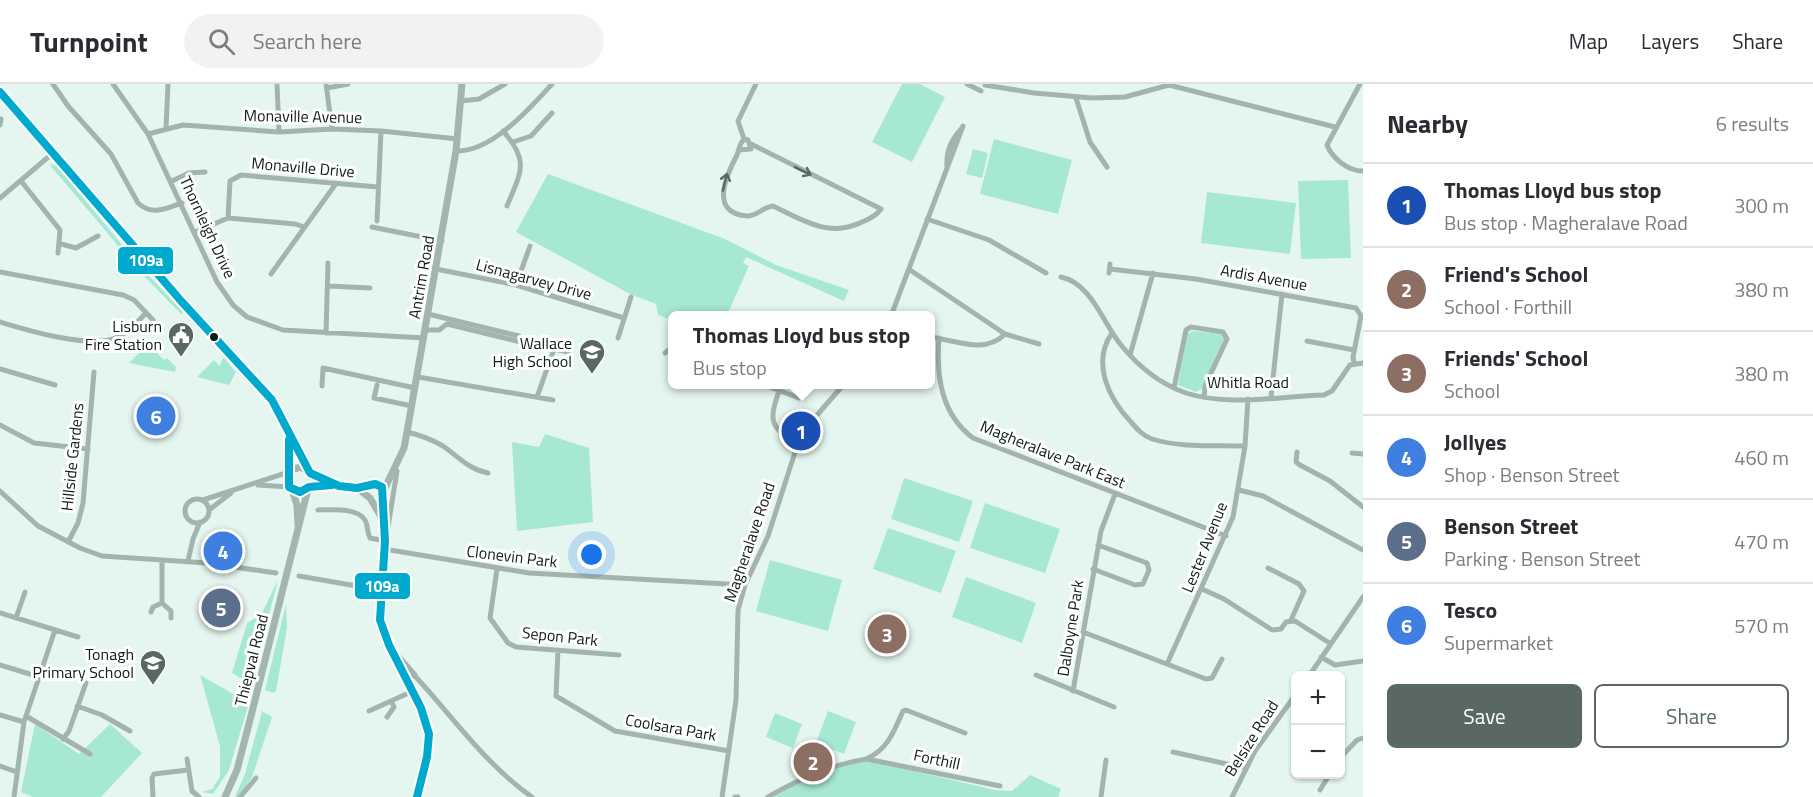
<!DOCTYPE html>
<html lang="en">
<head>
<meta charset="utf-8">
<style>
  :root { --surface:#fff; --page:#f2f2f3; --text:#2b2b33; --muted:#7c7c81; --line:#e1e1e2; --accent:#596863 }
  body { margin:0; font-family:"Titillium Web",sans-serif; background:var(--page); color:var(--text) }
  .controls { position:absolute; right:18px; bottom:18px; display:grid; overflow:hidden; border-radius:9px; box-shadow:0 2px 4px #0004 }
  .controls button { width:54px; height:54px; display:grid; place-items:center; padding:0; border:0; border-bottom:2px solid var(--line); background:var(--surface); color:var(--text); font:30px sans-serif }
  .you { position:absolute; left:592px; top:471px; width:21px; height:21px; margin:-15px; border:4px solid #fff; border-radius:50%; background:#1a73e8; box-shadow:0 0 0 9px #1a73e833 }
  .badge { display:grid; place-items:center; width:39px; height:39px; border-radius:50%; background:var(--accent); color:#fff; font-size:20px; font-weight:700 }
  .pin { position:absolute; translate:-50% -50%; border:3px solid #fff; box-shadow:0 2px 6px #0006 }
  .popup { position:absolute; left:668px; top:227px; width:267px; height:78px; box-sizing:border-box; display:grid; place-content:center; border-radius:9px; background:var(--surface); filter:drop-shadow(0 2px 4px #0005); font-size:20px; white-space:nowrap; color:var(--muted) }
  .popup b { font-size:22px; color:var(--text) }
  .popup::after { content:''; position:absolute; left:50%; top:100%; margin-left:-12px; border:12px solid transparent; border-top-color:var(--surface) }
  .list { margin:0; padding:0; list-style:none }
  h2 { display:flex; justify-content:space-between; align-items:center; height:78px; margin:0; padding:0 24px; font-size:26px }
  h2 small { font-size:20px; font-weight:400; color:var(--muted) }
  .list li { display:grid; grid-template-columns:39px 1fr auto; gap:18px; align-items:center; box-sizing:border-box; height:84px; padding:0 24px; border-top:2px solid var(--line) }
  .list b { display:block; font-size:22px; white-space:nowrap }
  .list p { margin:0; font-size:20px; white-space:nowrap; color:var(--muted) }
  .list em { font-size:20px; font-style:normal; color:var(--muted) }
  .actions { display:flex; gap:12px; padding:18px 24px }
  .actions a { flex:1; padding:14px 0; border:2px solid var(--accent); border-radius:9px; text-align:center; font-size:21px; color:var(--accent) }
  .actions .main { background:var(--accent); color:#fff }
  .icon { flex:none; width:33px; height:33px; fill:none; stroke:currentColor; stroke-width:2; stroke-linecap:round; stroke-linejoin:round }
  .map { position:relative; flex:none; width:1363px; height:713px; overflow:hidden }
  header { display:flex; align-items:center; gap:36px; box-sizing:border-box; height:84px; padding:0 30px; background:var(--surface); border-bottom:2px solid var(--line) }
  header strong { font-size:28px }
  nav { display:flex; gap:33px; margin-inline-start:auto; font-size:21px }
  .search { width:420px; height:54px; background:var(--page); display:flex; align-items:center; gap:15px; box-sizing:border-box; padding:0 21px; border-radius:33px; color:var(--muted); font-size:22px }
  main { display:flex }
  aside { flex:1; background:var(--surface) }
  .map>svg:first-child { display:block }
</style>
</head>
<body>
<header>
<strong>Turnpoint</strong>
<div class="search"><svg class="icon" aria-label="search" viewBox="0 0 24 24"><circle cx="10" cy="10" r="6"/><path d="M15 15l6 6"/></svg>Search here</div>
<nav><a>Map</a><a>Layers</a><a>Share</a></nav>
</header>
<main>
<div class="map">
<svg width="1363" height="713" viewBox="0 0 1363 713">
  <rect width="100%" height="100%" fill="#e5f6f0"/>
  <!-- green -->
  <path fill="#a7e8d4" d="M902,0H920L945,13L912,78L872,58Z
    M994,55L1072,76L1058,130L980,110Z
    M973,65L988,69L982,94L966,90Z
    M49,80L57,82L138,180L183,228L181,230L143,191Z
    M548,90L725,155L776,181L849,206L844,217L746,173L743,179L749,182L727,231L672,232V236L658,231L656,220L630,210L516,148Z
    M1348,96L1351,174L1301,175L1298,97Z
    M1207,108L1296,119L1290,170L1201,159Z
    M1193,247L1221,250L1225,253L1203,304L1196,308L1178,301L1187,250Z
    M148,260L164,276L167,274L176,283L175,288L129,279Z
    M223,273L236,288L229,301L197,293L214,276L220,282Z
    M545,350L589,364L593,438L517,447L512,358L539,363Z
    M904,394L973,417L959,458L891,435Z
    M985,419L1060,445L1045,489L970,464Z
    M888,444L956,467L941,509L873,485Z
    M770,476L842,496L828,547L756,527Z
    M966,493L1036,519L1022,559L952,533Z
    M278,496L251,600L232,589L247,539L261,531Z
    M286,520L287,544L276,607L273,609L265,606Z
    M200,591L249,619L229,686L213,710L202,708L212,705L220,693V662Z
    M262,627L272,633L252,693L239,713H235L245,690Z
    M828,627L856,638L844,670L816,659Z
    M775,629L802,640L793,664L766,653Z
    M35,640L79,670L110,640L142,669L101,713H33L21,708Z
    M867,676L995,706L1012,707L1030,691L1061,705L1058,713H774L804,695L827,693L837,684Z"/>
  <g fill="none" stroke-linecap="round" stroke-linejoin="round">
    <!-- minor -->
    <path stroke="#a3b4ae" stroke-width="5" d="M53,0L68,22L111,70L138,119C152,132 165,125 182,119
      M113,0L148,50L217,198L233,221L247,233L283,246L424,254
      M277,0L279,48
      M326,0L332,45
      M967,0L981,7
      M1360,0L1327,61C1332,74 1348,87 1363,87
      M985,1L1034,9L1092,14L1125,13L1169,1L1335,43
      M327,4L348,0
      M1076,14L1090,58L1107,83
      M461,17L479,15L505,0
      M0,41L1,35
      M166,44L168,0
      M503,47C530,77 521,88 507,122
      M148,50L183,41L279,48L332,45L381,47L458,55
      M744,55L738,37L756,0
      M513,58L531,52L552,29
      M739,66L751,65L748,56L744,55C738,62 740,64 737,71C727,90 708,129 747,132C757,132 763,123 773,122C804,137 830,154 862,138C870,135 876,132 881,125L751,60
      M456,67C492,68 530,24 552,0
      M950,71L958,52
      M947,83C946,67 951,56 962,44
      M21,97L60,146L58,169
      M172,97L189,89L205,88
      M0,114L53,69
      M228,134L230,97L241,91L378,103
      M927,135L989,156L1046,189
      M377,137L381,47
      M372,143L442,157
      M195,148L228,134L295,140L304,143
      M61,160L76,164L98,152
      M436,185L516,201L624,234
      M1110,185L1196,195L1356,224L1361,232L1353,273L1354,279
      M910,186L1005,250L1039,260
      M0,188L123,211L134,216L153,236
      M1109,189L1110,180
      M271,190L335,101
      M1061,193C1091,199 1103,239 1121,261C1138,282 1160,300 1186,309C1229,323 1280,312 1324,311L1332,307L1350,281L1363,279
      M516,201L530,162
      M328,202L370,204
      M428,230L519,252
      M891,232L963,42
      M0,238C27,246 92,266 118,253C129,248 138,237 146,229
      M425,246H439L447,240L521,258
      M326,249L328,179
      M1112,249C1091,279 1109,315 1131,338C1137,345 1143,352 1152,355C1181,364 1215,361 1245,362
      M930,253C956,256 984,271 1005,250
      M618,254L631,213
      M939,254C936,292 941,330 973,354L1226,452
      M1307,257L1354,266
      M544,263L568,268
      M665,269L671,264
      M1130,271L1153,189
      M0,285L55,301
      M418,293L553,316
      M762,300L799,314
      M377,301L374,314L412,322
      M322,302L323,284L415,304
      M1174,304L1186,246L1191,243L1223,248L1227,255L1205,302L1204,313
      M779,307C769,336 769,344 798,359
      M537,313L554,265
      M1271,313L1282,210
      M0,341L34,359L88,365
      M407,348C420,351 431,355 443,362C459,373 468,385 488,389
      M1297,368L1296,378L1300,381L1330,397L1363,423
      M1352,369L1363,370
      M258,401L289,403
      M1239,406L1263,412L1363,466
      M0,407L38,442L80,464L102,472L207,479L276,489
      M185 427a12 12 0 1 1 24 0a12 12 0 1 1-24 0Z
      M203,416L289,388
      M209,426L231,409
      M318,426C330,426 357,423 365,436C368,441 367,448 370,454L385,457
      M384,447L388,443L397,387
      M68,458L78,439L83,419L94,288
      M384,465L529,489L745,501
      M162,477V519
      M188,477L193,455L200,438
      M1268,484L1299,500L1304,507L1291,536
      M497,485L490,534L508,559L516,563L619,571
      M1093,485L1135,501L1143,500L1149,486L1147,479L1098,461
      M299,492L380,506
      M1202,505L1224,515L1272,546L1281,545L1286,538L1295,537L1331,560
      M151,528L153,523L162,519L171,527V534
      M0,529L78,553
      M16,534L25,508
      M1083,548L1206,595L1212,594L1222,575
      M390,562L415,591
      M558,566L556,612L615,647L729,667
      M1321,573L1335,581L1363,577
      M1167,580L1233,433L1245,362L1248,315
      M0,581L39,593
      M405,591L415,592C453,633 486,681 532,713
      M1036,591L1114,623
      M1309,592L1363,513
      M1073,607L1101,447L1115,410
      M77,622L102,631L130,647
      M369,627L413,607
      M0,631L24,638
      M26,632L90,670
      M387,633L394,623L392,619
      M63,655L69,647L86,599
      M1173,668L1245,684
      M868,674C888,665 894,647 903,627L906,626L965,649
      M1340,674L1357,656L1363,654
      M187,675L192,707L199,713
      M0,682L17,688
      M1320,706L1330,690
      M14,713L24,638L55,546
      M153,713L152,694L154,690L188,686
      M240,713L256,694
      M722,713L736,616L738,526L745,501L768,452L798,359L811,338L844,300
      M735,713H738
      M768,713C799,695 832,680 867,675L1000,702
      M1101,713L1106,676
      M1232,713L1255,667L1296,610"/>
    <!-- major -->
    <path stroke="#a2b5af" stroke-width="7" d="M0,8L182,218L272,316L307,386
      M288,348L290,388
      M332,401L296,408L289,403L288,392L292,386L300,383L332,401L357,404L375,400L383,406C383,423 385,442 384,460C383,485 375,513 381,538C395,604 444,617 422,697
      M357,404L370,414L383,436
      M292,406L297,421L298,441
      M383,408L404,364L407,348L456,67L462,0
      M225,713L237,686L251,632L308,405
      M417,713L418,709"/>
    <!-- bus-1 casing -->
    <g stroke="#fff" stroke-width="12">
      <path id="bus-1" d="M0,8L182,218L272,316L310,389L339,402L357,404L375,400L382,403L385,457L380,536L389,561L421,624L429,650L427,673L417,713
        M289,356V403L300,408L309,403L332,401"/>
    </g>
    <!-- bus-1 -->
    <use href="#bus-1" stroke="#00a9ce" stroke-width="8"/>
  </g>
  <!-- one-way arrows -->
  <defs><path id="oneway-shaft" d="M-6 0H5M1.5-3L5.5 0L1.5 3" fill="none" stroke-width="1.6" stroke-linecap="round" stroke-linejoin="round" transform="scale(1.5)"/></defs>
  <g stroke="#586862">
    <use href="#oneway-shaft" transform="translate(803 87) rotate(26)"/>
    <use href="#oneway-shaft" transform="translate(725 98) rotate(-76)"/>
  </g>
  <!-- icons -->
  <defs>
    <g id="civic-pin" transform="scale(1.35)"><path d="M0 17L-7.5 6A9.5 9.5 0 1 1 7.5 6Z" fill="#596863" stroke="#fff"/><path d="M-.6-6.5H3V-4.5H.6V-3L4-1V1h2V6H-6V1h2V-1L-.6-3ZM-1.2 2.5V6h2.4V2.5Z" fill="#fff"/></g>
    <g id="school-pin" transform="scale(1.35)"><path d="M0 17L-7.5 6A9.5 9.5 0 1 1 7.5 6Z" fill="#596863" stroke="#fff"/><path d="M0-5L7-2L0 1L-7-2ZM-4 1L0 2.5L4 1V4Q0 6-4 4Z" fill="#fff"/></g>
  </defs>
  <g fill-rule="evenodd">
    <use href="#civic-pin" x="181" y="251"/>
    <use href="#school-pin" x="592" y="268"/>
    <use href="#school-pin" x="153" y="579"/>
  </g>
  <!-- markers -->
  <circle fill="#0d1c17" stroke="#fff" stroke-width="2" cx="214" cy="253" r="5"/>
  <g text-anchor="middle" stroke-width="6" stroke-linejoin="round" paint-order="stroke">
    <!-- street labels -->
    <g font-size="16" fill="#0d1c17" stroke="#fff">
      <text transform="translate(303 32) rotate(1)" y="6">Monaville Avenue</text>
      <text transform="translate(303 83) rotate(5)" y="6">Monaville Drive</text>
      <text transform="translate(208 143) rotate(65)" y="6">Thornleigh Drive</text>
      <text transform="translate(421 193) rotate(-80)" y="6">Antrim Road</text>
      <text transform="translate(1264 193) rotate(10)" y="6">Ardis Avenue</text>
      <text transform="translate(534 195) rotate(15)" y="6">Lisnagarvey Drive</text>
      <text x="1248" y="304">Whitla Road</text>
      <text transform="translate(1053 370) rotate(22)" y="6">Magheralave Park East</text>
      <text transform="translate(72 373) rotate(-84)" y="6">Hillside Gardens</text>
      <text transform="translate(749 458) rotate(-71)" y="6">Magheralave Road</text>
      <text transform="translate(1204 463) rotate(-68)" y="6">Lester Avenue</text>
      <text transform="translate(512 472) rotate(7)" y="6">Clonevin Park</text>
      <text transform="translate(1070 544) rotate(-81)" y="6">Dalboyne Park</text>
      <text transform="translate(560 552) rotate(6)" y="6">Sepon Park</text>
      <text transform="translate(251 576) rotate(-76)" y="6">Thiepval Road</text>
      <text transform="translate(671 643) rotate(10)" y="6">Coolsara Park</text>
      <text transform="translate(1251 654) rotate(-58)" y="6">Belsize Road</text>
      <text transform="translate(937 675) rotate(12)" y="6">Forthill</text>
    </g>
    <!-- poi labels -->
    <g font-size="16" fill="#0d1c17" stroke="#fff" text-anchor="end">
      <text x="162" y="248">Lisburn<tspan x="162" dy="18">Fire Station</tspan></text>
      <text x="572" y="265">Wallace<tspan x="572" dy="18">High School</tspan></text>
      <text x="134" y="576">Tonagh<tspan x="134" dy="18">Primary School</tspan></text>
    </g>
  </g>
  <g stroke="#fff" stroke-width="2">
    <rect x="117" y="162" width="57" height="29" rx="6" fill="#00a9ce"/>
    <rect x="354" y="488" width="57" height="28" rx="6" fill="#00a9ce"/>
  </g>
  <g font-size="16" text-anchor="middle" font-weight="bold" fill="#fff">
    <text x="146" y="182">109a</text>
    <text x="382" y="508">109a</text>
  </g>
</svg>
<div class="controls">
<button>+</button>
<button>−</button>
</div>
<div class="you"></div>
<div class="pin badge" style="left:801px;top:347px;background:#1a4fb4">1</div>
<div class="popup"><b>Thomas Lloyd bus stop</b>Bus stop</div>
<div class="pin badge" style="left:813px;top:678px;background:#8d6e63">2</div>
<div class="pin badge" style="left:887px;top:550px;background:#8d6e63">3</div>
<div class="pin badge" style="left:223px;top:467px;background:#3f7fe0">4</div>
<div class="pin badge" style="left:221px;top:524px;background:#5c6f8a">5</div>
<div class="pin badge" style="left:156px;top:332px;background:#3f7fe0">6</div>
</div>
<aside>
<h2>Nearby<small>6 results</small></h2>
<ul class="list">
<li><span class="badge" style="background:#1a4fb4">1</span><div><b>Thomas Lloyd bus stop</b><p>Bus stop · Magheralave Road</p></div><em>300 m</em></li>
<li><span class="badge" style="background:#8d6e63">2</span><div><b>Friend's School</b><p>School · Forthill</p></div><em>380 m</em></li>
<li><span class="badge" style="background:#8d6e63">3</span><div><b>Friends' School</b><p>School</p></div><em>380 m</em></li>
<li><span class="badge" style="background:#3f7fe0">4</span><div><b>Jollyes</b><p>Shop · Benson Street</p></div><em>460 m</em></li>
<li><span class="badge" style="background:#5c6f8a">5</span><div><b>Benson Street</b><p>Parking · Benson Street</p></div><em>470 m</em></li>
<li><span class="badge" style="background:#3f7fe0">6</span><div><b>Tesco</b><p>Supermarket</p></div><em>570 m</em></li>
</ul>
<div class="actions"><a class="main">Save</a><a>Share</a></div>
</aside>
</main>
</body>
</html>
